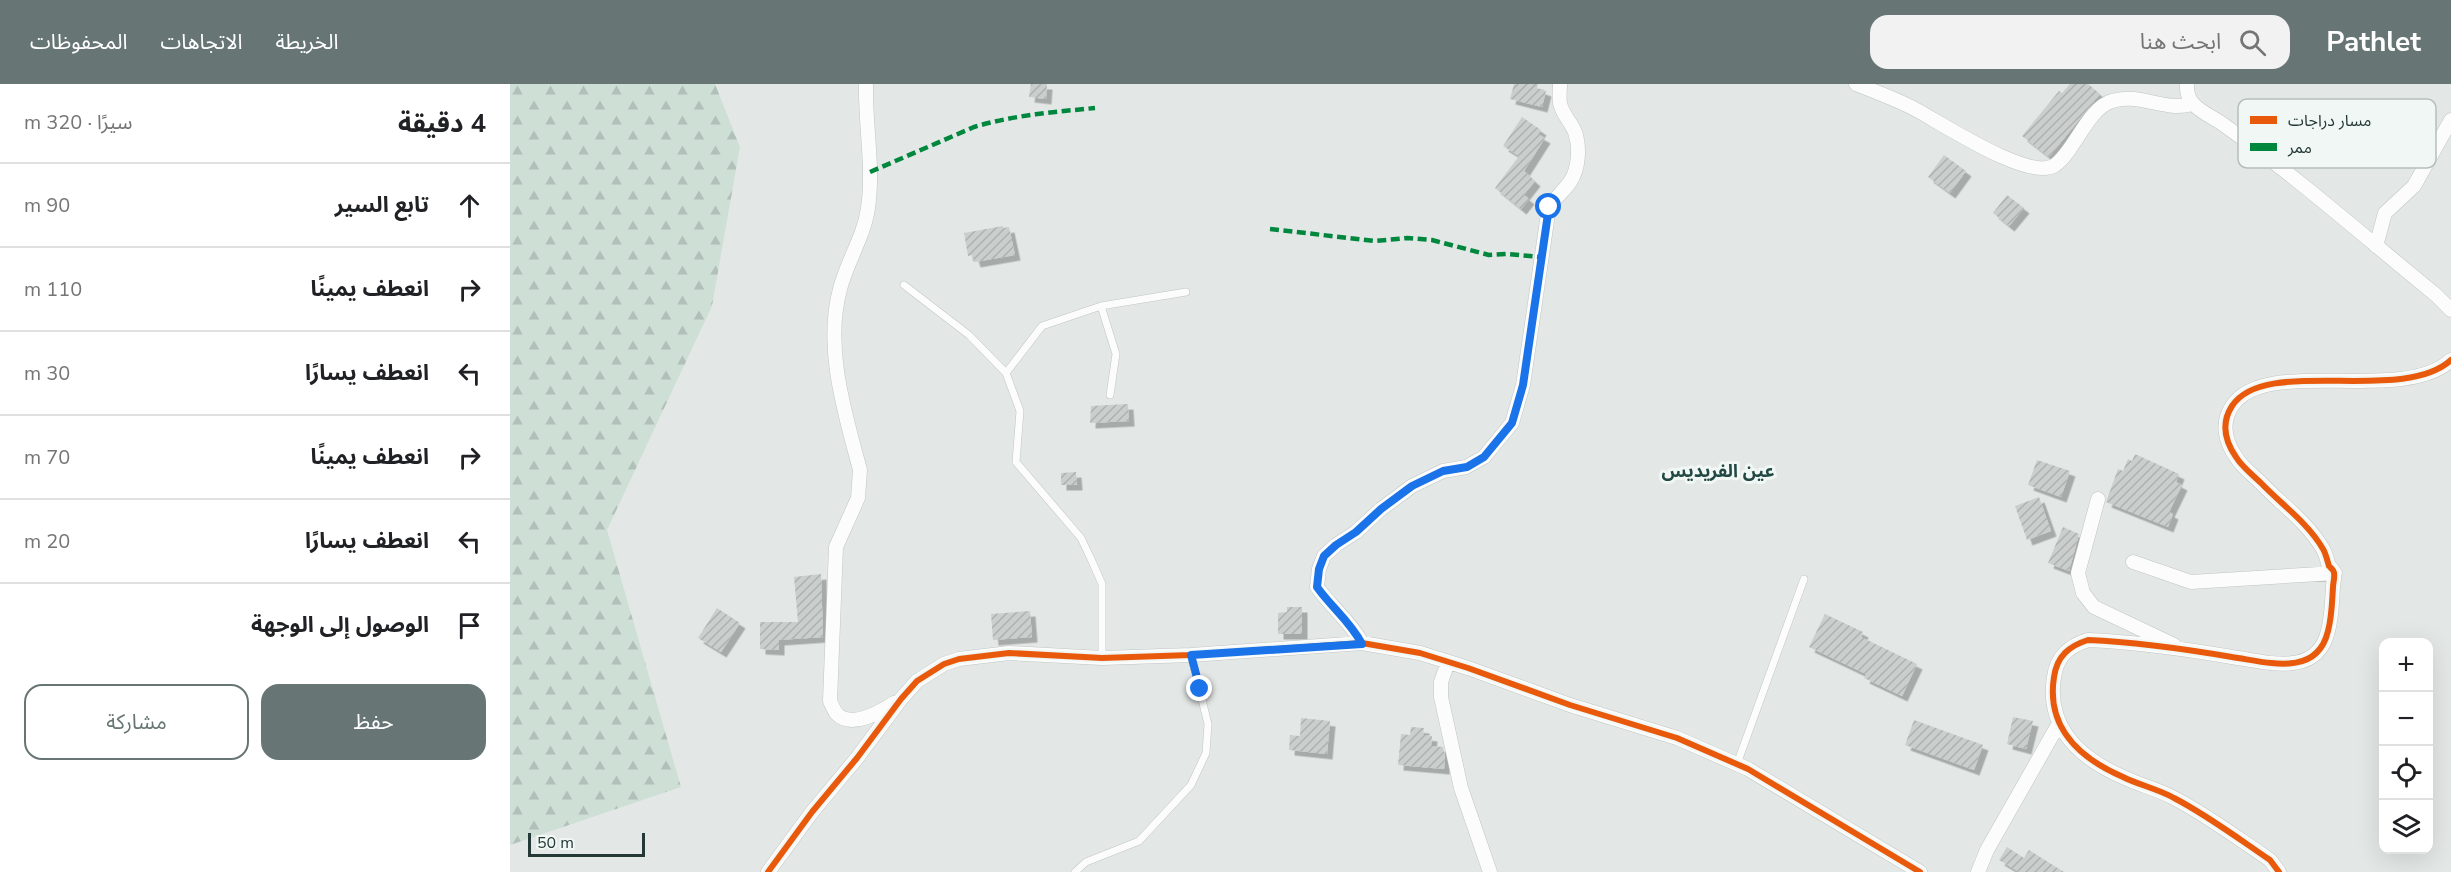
<!DOCTYPE html>
<html lang="ar">
<head>
<meta charset="utf-8">
<style>
  :root { --surface:#fff; --page:#f2f2f2; --text:#202124; --muted:#757577; --line:#e0e0e0; --accent:#677674 }
  body { margin:0; font-family:"Nunito Sans","Noto Sans Arabic",sans-serif; background:var(--page); color:var(--text); direction:rtl }
  .controls { position:absolute; right:18px; bottom:18px; display:grid; overflow:hidden; border-radius:12px; box-shadow:0 6px 24px #0002 }
  .controls button { width:54px; height:54px; display:grid; place-items:center; padding:0; border:0; border-bottom:2px solid var(--line); background:var(--surface); color:var(--text); font:30px sans-serif }
  .scale { position:absolute; left:18px; bottom:15px; width:117px; box-sizing:border-box; padding-left:6px; border:3px solid #243836; border-top:0; font-size:16px; line-height:21px; white-space:nowrap; color:#243836; -webkit-text-stroke:4px #f1f7f5; paint-order:stroke }
  .stop { position:absolute; width:18px; height:18px; margin:-14px; border:4px solid #1a73e8; border-radius:50%; background:#fff }
  .stop.end { background:#1a73e8; border-color:#fff; box-shadow:0 2px 6px #0008 }
  .list { margin:0; padding:0; list-style:none }
  h2 { display:flex; justify-content:space-between; align-items:center; height:78px; margin:0; padding:0 24px; font-size:26px }
  h2 small { font-size:20px; font-weight:400; color:var(--muted) }
  .list li { display:grid; grid-template-columns:39px 1fr auto; gap:18px; align-items:center; box-sizing:border-box; height:84px; padding:0 24px; border-top:2px solid var(--line) }
  .list b { display:block; font-size:22px; white-space:nowrap }
  .list em { font-size:20px; font-style:normal; color:var(--muted) }
  .actions { display:flex; gap:12px; padding:18px 24px }
  .actions a { flex:1; padding:14px 0; border:2px solid var(--accent); border-radius:18px; text-align:center; font-size:21px; color:var(--accent) }
  .actions .main { background:var(--accent); color:#fff }
  .icon { flex:none; width:33px; height:33px; fill:none; stroke:currentColor; stroke-width:2; stroke-linecap:round; stroke-linejoin:round }
  .map { position:relative; flex:none; width:1941px; height:788px; overflow:hidden; direction:ltr }
  header { display:flex; align-items:center; gap:36px; box-sizing:border-box; height:84px; padding:0 30px; background:var(--accent); color:#fff }
  header strong { font-size:28px }
  nav { display:flex; gap:33px; margin-inline-start:auto; font-size:21px }
  .search { width:420px; height:54px; background:var(--page); display:flex; align-items:center; gap:15px; box-sizing:border-box; padding:0 21px; border-radius:18px; color:var(--muted); font-size:22px }
  main { display:flex }
  aside { flex:1; background:var(--surface) }
  .map>svg:first-child { display:block }
</style>
</head>
<body>
<header>
<strong>Pathlet</strong>
<div class="search"><svg class="icon" aria-label="search" viewBox="0 0 24 24"><circle cx="10" cy="10" r="6"/><path d="M15 15l6 6"/></svg>ابحث هنا</div>
<nav><a>الخريطة</a><a>الاتجاهات</a><a>المحفوظات</a></nav>
</header>
<main>
<div class="map">
<svg width="1941" height="788" viewBox="0 0 1941 788">
  <defs>
    <pattern id="forest-firs" width="22" height="20" patternUnits="userSpaceOnUse" patternTransform="scale(1.5)"><rect width="22" height="20" fill="#cedfd6"/><path d="M5 1l3.5 6h-7zM16 11l3.5 6h-7z" fill="#b1c0b8"/></pattern>
    <pattern id="building-hatch" width="6" height="6" patternUnits="userSpaceOnUse" patternTransform="scale(1.5)"><rect width="6" height="6" fill="#cacfcd"/><path d="M-1 1l2-2M0 6l6-6M5 7l2-2" fill="none" stroke="#adb2b1"/></pattern>
    <filter id="shadow"><feDropShadow dx="5.5" dy="5.5" stdDeviation="0" flood-color="#0004"/></filter>
  </defs>
  <rect width="100%" height="100%" fill="#e3e8e6"/>
  <!-- forest -->
  <path fill="url(#forest-firs)" d="M0,0H205L230,63L202,222L97,446L171,703L0,761Z"/>
  <!-- building -->
  <path fill="url(#building-hatch)" filter="url(#shadow)" d="M521,0H537L536,15L519,13Z
    M1004,0H1028L1027,4L1036,7L1032,23L1000,15Z
    M1560,0H1578L1590,10L1539,73L1512,52L1549,7L1552,9Z
    M1012,33L1031,46L1028,50L1035,54L1014,87L1025,97L1014,111L1019,115L1011,125L985,104L1009,72L993,62Z
    M1434,71L1456,87L1440,109L1418,93Z
    M1497,111L1514,124L1499,142L1483,129Z
    M493,142V144L499,143L505,171L465,178L463,171L458,172L454,149Z
    M618,320L619,337L580,339L581,322Z
    M1625,370L1669,390L1666,398L1672,401L1659,428L1663,430L1658,443L1596,418L1608,385L1613,387L1618,375L1622,377Z
    M1527,376L1560,387L1551,413L1518,401Z
    M566,388L567,401H551V389Z
    M1529,413L1541,447L1517,456L1505,422Z
    M1553,443L1569,450L1559,487L1538,479Z
    M311,490L313,553L269,556V566L250,565V538H288L284,493Z
    M777,523H792V550H768V529L777,528Z
    M207,524L230,539L211,568L188,554Z
    M520,527L522,553L483,556L481,530Z
    M1315,530L1353,548L1351,553L1407,580L1392,612L1354,594L1356,590L1299,563Z
    M1503,633L1523,637L1516,665L1497,660Z
    M791,634L820,637L817,670L779,666L780,651L790,652Z
    M1404,636L1473,661L1464,686L1395,661Z
    M901,643L914,644L913,651L922,652L921,662L933,663L935,673L934,685L888,681L891,650L900,651Z
    M1497,763L1514,774L1519,766L1554,788H1509L1489,776Z"/>
  <g fill="none" stroke-linecap="round" stroke-linejoin="round">
    <!-- service casing -->
    <g stroke="#c0c5c3" stroke-width="8">
      <path id="service" d="M394,201L459,251L496,289L510,327L506,378L571,454L581,475L592,500V574
        M591,222L676,208
        M496,289L532,242L591,222L606,270L600,311
        M1227,680L1294,495
        M565,788L576,778L629,757L681,701L696,669L698,640L681,571"/>
    </g>
    <!-- minor casing -->
    <g stroke="#c0c5c3" stroke-width="15">
      <path id="minor" d="M356,0C355,41 364,83 358,124C354,153 337,177 330,205C314,264 335,329 350,386L348,414L326,463L320,617C322,621 324,627 327,630C342,645 370,628 384,619
        M1346,0C1364,7 1383,14 1401,23C1427,36 1520,99 1545,81C1564,68 1578,24 1602,17C1629,8 1654,28 1682,20
        M1677,0C1675,24 1698,29 1714,41C1788,94 1856,154 1926,211L1941,226
        M1866,162L1875,129L1904,102L1941,36
        M1588,415L1568,489L1573,509L1584,523L1664,561
        M1623,478L1681,498L1825,489
        M852,559C840,537 821,523 807,503L809,485L814,472L826,461L846,448L871,425L902,402L933,387L956,383L974,373L1002,339L1013,301L1039,123C1045,114 1054,107 1060,98C1069,85 1070,63 1065,48C1061,38 1052,30 1050,19C1049,13 1050,6 1050,0
        M938,578L931,598V613L951,704L980,788
        M258,788L302,728L347,674L391,615L407,597L434,580L449,575L499,569L592,574L681,571L852,559L910,569L958,584L1060,621L1167,654L1238,685L1410,788
        M1468,788L1477,766L1548,641
        M1769,788L1760,776C1729,755 1697,731 1664,714C1648,705 1629,701 1613,693C1569,674 1536,643 1544,593C1547,572 1559,562 1578,556C1626,558 1675,565 1722,573C1757,578 1807,594 1818,547C1822,532 1822,518 1823,503C1823,499 1825,493 1824,489C1824,486 1821,484 1819,482C1817,476 1816,470 1813,465C1798,439 1771,420 1751,399C1743,391 1732,383 1726,373C1715,357 1711,339 1722,322C1755,271 1892,321 1941,276"/>
    </g>
    <!-- service -->
    <use href="#service" stroke="#fbfcfb" stroke-width="7"/>
    <!-- minor -->
    <use href="#minor" stroke="#fbfcfb" stroke-width="14"/>
    <!-- quiet -->
    <path stroke="#00873e" stroke-width="4.5" stroke-dasharray="9 4.5" stroke-linecap="butt" d="M360,88L464,43C504,31 544,28 585,24
      M760,145L865,157L898,154L922,156L979,171L997,170L1031,173"/>
    <!-- cycleway casing -->
    <g stroke="#f1f7f5" stroke-width="10">
      <path id="cycleway" d="M258,788L302,728L347,674L391,615L407,597L434,580L449,575L499,569L592,574L681,571L852,559L910,569L958,584L1060,621L1167,654L1238,685L1410,788
        M1769,788L1760,776C1729,755 1697,731 1664,714C1648,705 1629,701 1613,693C1569,674 1536,643 1544,593C1547,572 1559,562 1578,556C1626,558 1675,565 1722,573C1757,578 1807,594 1818,547C1822,532 1822,518 1823,503C1823,499 1825,493 1824,489C1824,486 1821,484 1819,482C1817,476 1816,470 1813,465C1798,439 1771,420 1751,399C1743,391 1732,383 1726,373C1715,357 1711,339 1722,322C1755,271 1892,321 1941,276"/>
    </g>
    <!-- cycleway -->
    <use href="#cycleway" stroke="#e8590c" stroke-width="6"/>
  </g>
  <g fill="none" stroke-linecap="round" stroke-linejoin="round">
    <!-- route -->
    <path stroke="#1a73e8" stroke-width="8" d="M690,605L681,571L852,560C840,537 821,523 807,503L809,485L814,472L826,461L846,448L871,425L902,402L933,387L957,383L974,373L1002,339L1013,301L1039,123"/>
  </g>
  <g text-anchor="middle" stroke-width="6" stroke-linejoin="round" paint-order="stroke">
    <!-- quarter labels -->
    <g font-size="18" font-weight="bold" fill="#224844" stroke="#f1f7f5">
      <text x="1208" y="393">عين الفريديس</text>
    </g>
  </g>
  <!-- legend -->
  <rect x="1728" y="15" width="198" height="69" rx="9" fill="#f1f7f5" stroke="#b4bebc" stroke-width="1.5"/>
  <rect x="1740" y="32" width="27" height="8" fill="#e8590c"/>
  <rect x="1740" y="59" width="27" height="8" fill="#00873e"/>
  <g font-size="16" fill="#243836">
    <text x="1778" y="42">مسار دراجات</text>
    <text x="1778" y="69">ممر</text>
  </g>
</svg>
<div class="controls">
<button>+</button>
<button>−</button>
<button><svg class="icon" aria-label="locate" viewBox="0 0 24 24"><circle cx="12" cy="12" r="6"/><path d="M12 2v4M12 18v4M2 12h4M18 12h4"/></svg></button>
<button><svg class="icon" aria-label="layers" viewBox="0 0 24 24"><path d="M12 4l9 5-9 5-9-5zM3 14l9 5 9-5"/></svg></button>
</div>
<div class="scale">50 m</div>
<div class="stop" style="left:1039px;top:123px"></div>
<div class="stop end" style="left:690px;top:605px"></div>
</div>
<aside>
<h2>4 دقيقة<small>سيرًا · 320 m</small></h2>
<ul class="list">
<li><svg class="icon" aria-label="ahead" viewBox="0 0 24 24"><path d="M12 20V5M6 11l6-6 6 6"/></svg><div><b>تابع السير</b></div><em>90 m</em></li>
<li><svg class="icon" aria-label="right" viewBox="0 0 24 24"><path d="M7 20v-9h11M14 6l5 5-5 5"/></svg><div><b>انعطف يمينًا</b></div><em>110 m</em></li>
<li><svg class="icon" aria-label="left" viewBox="0 0 24 24"><path d="M17 20v-9H6M10 6l-5 5 5 5"/></svg><div><b>انعطف يسارًا</b></div><em>30 m</em></li>
<li><svg class="icon" aria-label="right" viewBox="0 0 24 24"><path d="M7 20v-9h11M14 6l5 5-5 5"/></svg><div><b>انعطف يمينًا</b></div><em>70 m</em></li>
<li><svg class="icon" aria-label="left" viewBox="0 0 24 24"><path d="M17 20v-9H6M10 6l-5 5 5 5"/></svg><div><b>انعطف يسارًا</b></div><em>20 m</em></li>
<li><svg class="icon" aria-label="arrive" viewBox="0 0 24 24"><path d="M6 21V4h12l-3 4 3 4H6"/></svg><div><b>الوصول إلى الوجهة</b></div></li>
</ul>
<div class="actions"><a class="main">حفظ</a><a>مشاركة</a></div>
</aside>
</main>
</body>
</html>
